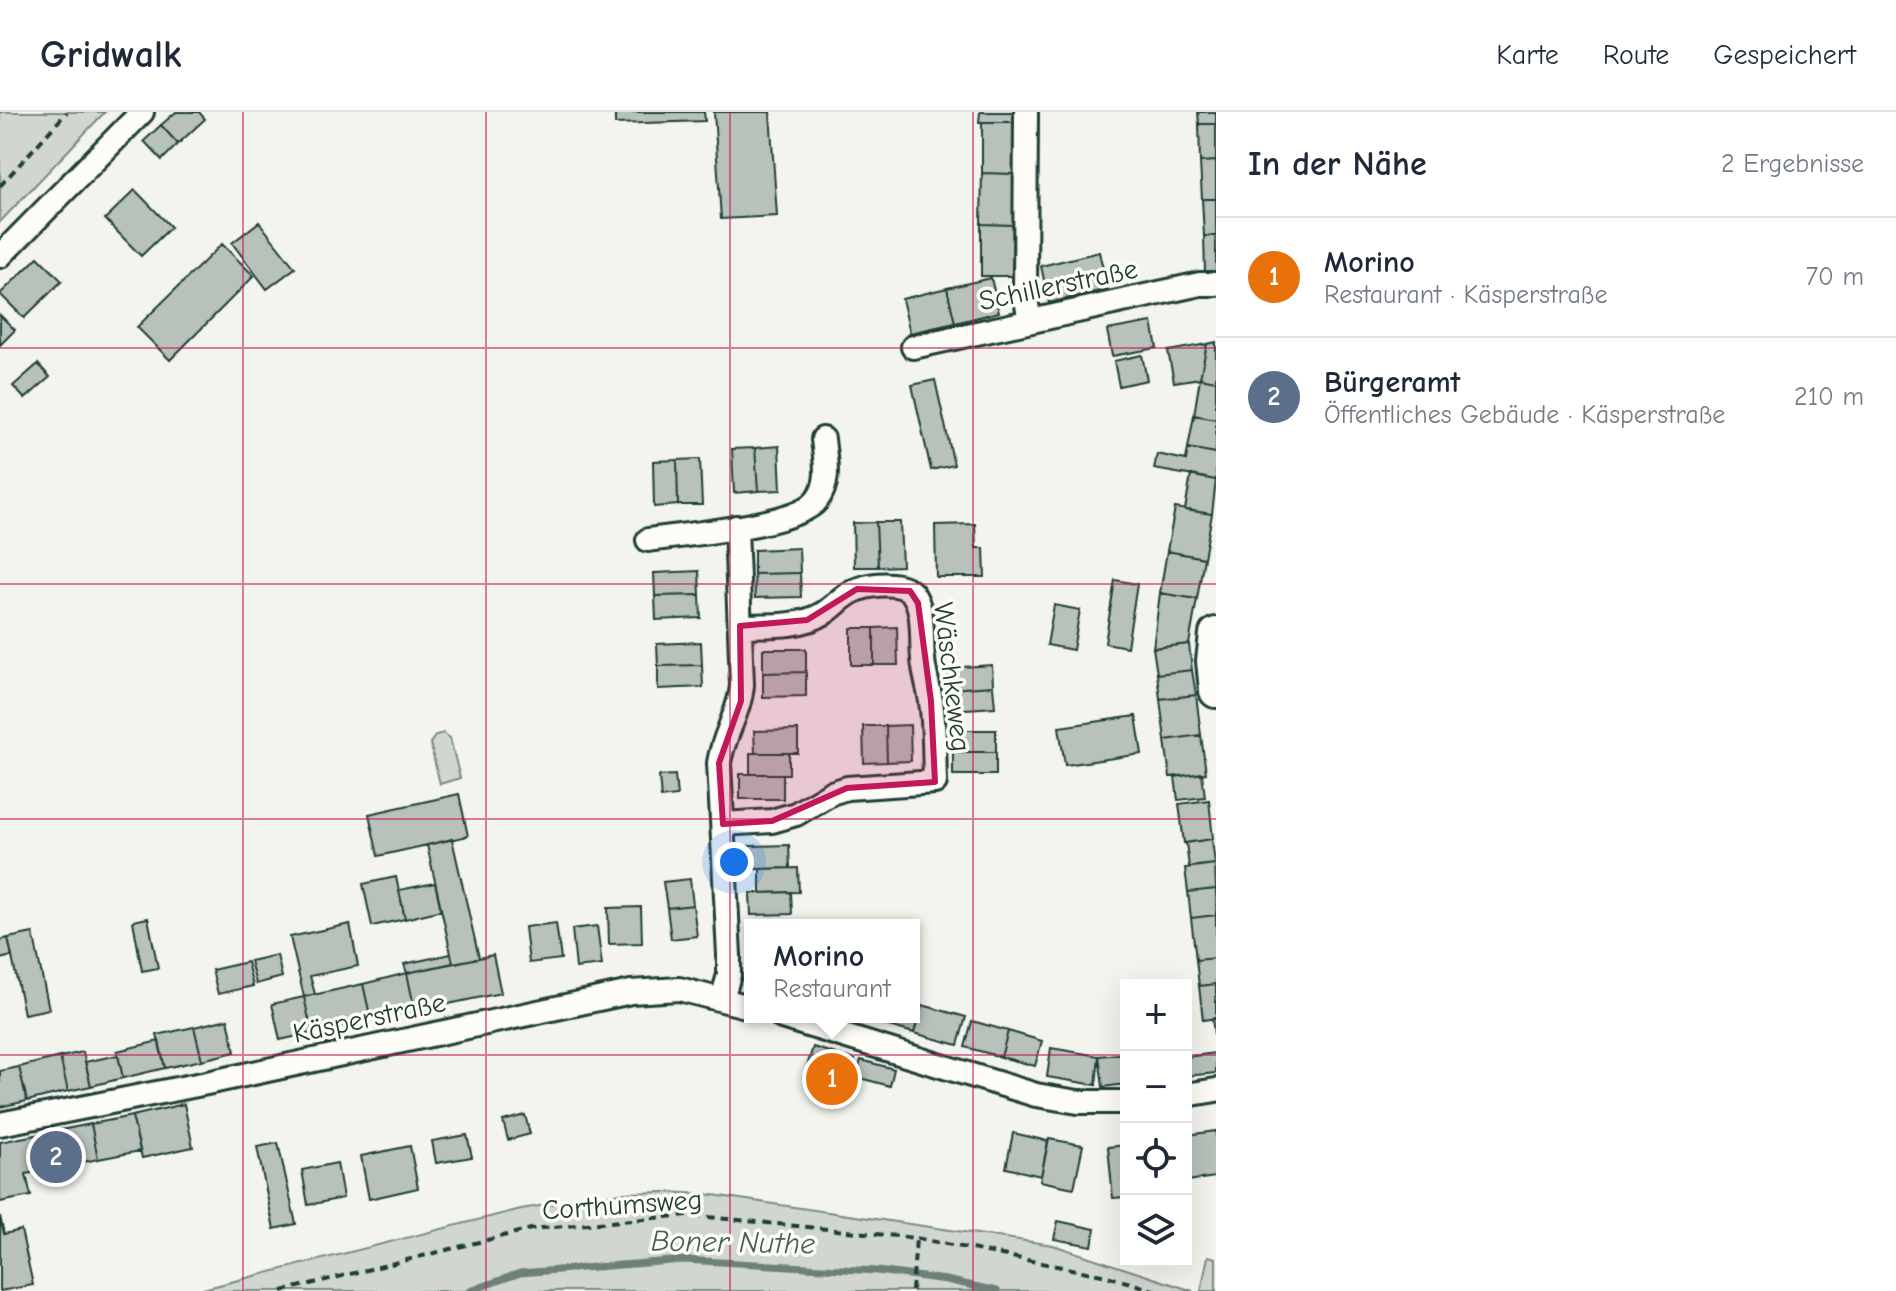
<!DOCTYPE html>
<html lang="de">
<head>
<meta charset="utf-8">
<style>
  :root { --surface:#fff; --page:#f6f6f7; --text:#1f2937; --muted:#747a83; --line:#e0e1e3; --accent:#2563eb }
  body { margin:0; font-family:"Comic Neue",sans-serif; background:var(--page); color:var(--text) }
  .controls { position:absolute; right:24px; bottom:24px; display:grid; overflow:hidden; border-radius:0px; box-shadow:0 8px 32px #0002 }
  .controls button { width:72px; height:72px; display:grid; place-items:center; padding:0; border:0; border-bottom:2px solid var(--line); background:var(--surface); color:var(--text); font:40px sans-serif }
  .you { position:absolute; left:734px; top:750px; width:28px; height:28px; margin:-20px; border:6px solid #fff; border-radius:50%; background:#1a73e8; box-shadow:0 0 0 12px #1a73e833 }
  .badge { display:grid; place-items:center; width:52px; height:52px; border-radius:50%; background:var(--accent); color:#fff; font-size:26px; font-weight:700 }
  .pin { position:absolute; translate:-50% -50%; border:4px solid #fff; box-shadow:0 2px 8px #0006 }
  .popup { position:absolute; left:744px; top:807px; width:176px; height:104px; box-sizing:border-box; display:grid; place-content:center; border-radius:0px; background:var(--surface); filter:drop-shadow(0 2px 6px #0005); font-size:26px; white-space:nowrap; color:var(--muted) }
  .popup b { font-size:30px; color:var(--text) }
  .popup::after { content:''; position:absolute; left:50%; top:100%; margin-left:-16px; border:16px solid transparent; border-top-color:var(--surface) }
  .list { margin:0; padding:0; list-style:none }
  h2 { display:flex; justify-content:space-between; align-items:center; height:104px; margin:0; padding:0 32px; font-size:34px }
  h2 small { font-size:26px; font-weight:400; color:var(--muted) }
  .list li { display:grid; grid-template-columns:52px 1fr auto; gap:24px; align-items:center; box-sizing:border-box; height:120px; padding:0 32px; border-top:2px solid var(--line) }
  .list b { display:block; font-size:30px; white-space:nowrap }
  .list p { margin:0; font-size:26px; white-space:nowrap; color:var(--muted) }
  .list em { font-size:26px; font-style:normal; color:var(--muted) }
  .icon { flex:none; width:44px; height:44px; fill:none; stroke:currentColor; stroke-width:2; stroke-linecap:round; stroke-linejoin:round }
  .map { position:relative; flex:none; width:1216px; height:1179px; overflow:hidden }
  header { display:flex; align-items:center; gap:48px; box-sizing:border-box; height:112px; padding:0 40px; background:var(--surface); border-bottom:2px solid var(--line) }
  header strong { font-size:38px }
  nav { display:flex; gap:44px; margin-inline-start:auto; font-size:28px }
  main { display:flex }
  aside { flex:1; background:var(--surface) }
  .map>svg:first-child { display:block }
</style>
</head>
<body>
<header>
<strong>Gridwalk</strong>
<nav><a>Karte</a><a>Route</a><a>Gespeichert</a></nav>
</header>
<main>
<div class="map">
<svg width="1216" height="1179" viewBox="0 0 1216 1179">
  <rect width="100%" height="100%" fill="#f4f4ef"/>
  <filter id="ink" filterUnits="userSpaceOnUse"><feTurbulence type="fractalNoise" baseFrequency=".0125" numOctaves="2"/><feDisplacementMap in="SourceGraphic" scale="16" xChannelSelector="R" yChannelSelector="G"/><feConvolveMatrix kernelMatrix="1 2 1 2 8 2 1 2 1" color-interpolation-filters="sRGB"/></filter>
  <g filter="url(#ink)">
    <!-- green -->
    <path fill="#d1d6d1" stroke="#788a82" stroke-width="2" d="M0,0H105L0,110Z
      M443,621L450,626L460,666L440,672L430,631L436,623Z
      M664,1080L706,1082L1053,1133L1193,1179H195L521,1097L621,1081Z
      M1208,1144L1216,1146V1179H1201Z"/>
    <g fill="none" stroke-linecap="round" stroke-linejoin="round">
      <!-- stream -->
      <path stroke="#6e8179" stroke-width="7" d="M470,1179L520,1161L684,1148L877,1159L946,1168L997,1179"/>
    </g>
    <!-- building -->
    <path fill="#b9c1bb" stroke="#1f3d34" stroke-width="2" d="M176,0H199L205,7L178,32L161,13Z
      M615,0H704L705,9L615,12Z
      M714,0H770L777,104L721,107Z
      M980,0H1014V10H979Z
      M1198,0H1216V12H1199Z
      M982,10H1014L1013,62L982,61Z
      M1199,12H1216V49L1200,50Z
      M161,13L178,32L162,48L144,29Z
      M1216,49V87H1202L1200,50Z
      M982,61L1013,62V113L981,112Z
      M135,78L171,115L141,144L105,107Z
      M1202,87H1216V124H1204Z
      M259,110L295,156L267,177L232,131Z
      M981,112L1013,113L1012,164H981Z
      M1204,124H1216V159H1205Z
      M222,132L254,164L170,248L137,215Z
      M1099,140L1108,177L1049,191L1041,154Z
      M38,145L62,169L24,206L0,182Z
      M991,166L999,200L955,211L947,176Z
      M947,176L955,211L910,221L902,187Z
      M0,203L15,218L0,233Z
      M1152,210L1157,236L1112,244L1107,218Z
      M1216,230V269L1200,266L1207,232Z
      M1207,232L1200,266L1174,270L1168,239Z
      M1142,243L1147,268L1119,274L1114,249Z
      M38,252L50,265L25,287L13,274Z
      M1200,266L1216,269V307L1194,303Z
      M935,268L954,353L931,358L912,273Z
      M1194,303L1216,307V341L1188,336Z
      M779,334L781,378L758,379L755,336Z
      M755,336L758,379L734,381L732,337Z
      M1188,336L1216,341V368L1154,357L1157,342L1186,348Z
      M700,347L702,393H678L677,348Z
      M677,348L678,393L654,395L653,349Z
      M1191,363L1216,368L1212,402L1185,398Z
      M1175,396L1212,402L1204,446L1167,439Z
      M876,410H900L902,454L878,455Z
      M876,410L878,455H854L853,411Z
      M975,412L976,436H984L985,465H936L935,413Z
      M799,436L800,461L754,462V438Z
      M1167,439L1204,446L1197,487L1160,481Z
      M699,459L700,483L655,484L654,461Z
      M800,461L801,485L755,486L754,462Z
      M1115,468L1137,472L1127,535L1105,531Z
      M1160,481L1197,487L1189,532L1153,536Z
      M700,483L701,506L656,508L655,484Z
      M1054,493L1080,498L1073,538L1047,533Z
      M897,515L898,553H874V516Z
      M851,516H874V553H851Z
      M701,530L702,553L658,554L657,532Z
      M1189,532L1192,558L1157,562L1153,536Z
      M763,537H806V560L763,561Z
      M702,553L703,575L658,577V554Z
      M992,553L993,574L949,577L948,556Z
      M1192,558L1196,583L1160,587L1157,562Z
      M806,560V584L763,585V561Z
      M993,574L995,595L951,598L949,577Z
      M1196,583L1201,623L1165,628L1160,587Z
      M1136,604L1142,642L1065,653L1059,615Z
      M910,613L911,649L887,650L886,614Z
      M863,614H886L887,650L864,651Z
      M798,618V641H755L754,619Z
      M952,618H996V640H953Z
      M1201,623L1206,661L1170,665L1165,628Z
      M953,640H996V663H953Z
      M750,641H789V662H750Z
      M1202,661L1205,685L1178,688L1175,665Z
      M740,662H783V687H740Z
      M675,663L677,684L661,686L659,664Z
      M459,682L468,724L378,744L369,702Z
      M1209,688L1213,727L1184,731L1179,692Z
      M452,727L479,846L453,851L427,733Z
      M1212,727L1215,752L1189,755L1186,731Z
      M789,733L790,756L750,757L749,734Z
      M1215,752L1216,777L1188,780L1185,756Z
      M798,756L799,780L760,781V757Z
      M396,765L405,807L372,814L363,772Z
      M690,767L693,793L667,796L663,770Z
      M435,771L441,798L405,807L399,778Z
      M1216,777V803L1191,806L1188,780Z
      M791,780L792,802L751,803L750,781Z
      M693,793L697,824L671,827L667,796Z
      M641,795L642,831L609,832L608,796Z
      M1216,803V846L1196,848L1191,806Z
      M148,806L158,856L142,859L133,809Z
      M556,811L561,847L529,851L525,815Z
      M350,812L358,854L310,864L315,882L304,885L290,825Z
      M597,814L602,853L576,856L572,817Z
      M33,821L49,897L24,902L8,826Z
      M8,826L12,844L0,847V828Z
      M451,842L453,851L407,861L404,852Z
      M277,843L282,865L256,872L250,849Z
      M493,843L501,881L415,899L407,861Z
      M1216,846V872L1199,874L1196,848Z
      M247,850L253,874L218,882L212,858Z
      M407,861L415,899L371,908L363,872Z
      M363,872L371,908L312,921L304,885Z
      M1216,872V906L1203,908L1199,874Z
      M304,885L312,921L280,928L272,892Z
      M914,891L922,893L914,921L885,913L888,905H914Z
      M922,893L966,905L958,933L914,921Z
      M857,905H888L885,913Z
      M1212,906H1216V938Z
      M228,907L235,940L202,948L194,915Z
      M972,909L1008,919L1001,945L965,935Z
      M194,915L202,948L165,956L157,923Z
      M1008,919L1042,929L1035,954L1001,945Z
      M159,929L165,956L123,966L117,939Z
      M813,935L855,948L841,995L821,988L826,970L804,964Z
      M1051,936L1099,944L1096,973L1047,965Z
      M83,940L91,974L68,979L60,945Z
      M1126,941V972L1103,975L1099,944Z
      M1216,941V961L1186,964V945Z
      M118,943L123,966L91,974L85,950Z
      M60,945L68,979L27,989L19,955Z
      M861,948L894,957L890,974L856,965Z
      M19,955L27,989L0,995V959Z
      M184,992L193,1035L142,1046L132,1004Z
      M525,1003L530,1022L508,1028L503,1009Z
      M132,1004L140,1039L98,1047L91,1012Z
      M91,1012L98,1047L26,1062L31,1084L0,1090V1030Z
      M1216,1019V1065L1187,1069L1186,1023Z
      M1013,1021L1048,1029L1041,1064L1006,1056Z
      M467,1023L472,1045L436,1051L432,1029Z
      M1049,1027L1083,1033L1074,1076L1040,1069Z
      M278,1031L296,1112L274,1117L257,1035Z
      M1126,1033V1085L1113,1086L1108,1035Z
      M410,1034L418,1076L369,1087L361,1044Z
      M337,1051L343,1086L308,1093L302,1058Z
      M0,1104L4,1122L21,1118L33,1173L0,1179Z
      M1058,1109L1095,1117L1092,1134L1054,1127Z"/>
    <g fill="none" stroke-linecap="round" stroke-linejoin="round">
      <!-- street casing -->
      <g stroke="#1f3d34" stroke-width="28">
        <path id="street" d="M1026,0L1025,182L1030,209
          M0,144L142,0
          M913,235L1200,172H1216
          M648,428C682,423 799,413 817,388C831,370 825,348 823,327
          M723,712L772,709L796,702L831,681L847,676L935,670C934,643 935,616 931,590C929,575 924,562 923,547C921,529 925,496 912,481C901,469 873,472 859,477C844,481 837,493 824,501C800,516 767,513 740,514
          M722,887L729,863V843L719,651C723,623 740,600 742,573L736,415
          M782,905L1036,983L1078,990H1126
          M1186,983L1216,978
          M0,1012L207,971L631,880L679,877L750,895"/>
      </g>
      <!-- secondary casing -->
      <g stroke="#1f3d34" stroke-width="38">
        <path id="secondary" d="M1216,522L1213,549L1216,579"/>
      </g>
      <!-- path -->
      <path stroke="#1f3d34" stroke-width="4" stroke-dasharray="8 6" stroke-linecap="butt" d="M0,74L67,0
        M282,1179L531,1117L688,1103L916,1126L1107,1164L1157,1179
        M912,1179L916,1126"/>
      <!-- street -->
      <use href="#street" stroke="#fdfcf7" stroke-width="22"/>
      <!-- secondary -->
      <use href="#secondary" stroke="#fdfcf7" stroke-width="32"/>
    </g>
  </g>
  <!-- marked area -->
  <path fill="#c2185b" fill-opacity="0.2" stroke="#c2185b" stroke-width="6" stroke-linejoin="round" d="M857,477L910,479L918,491L931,589L935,670L847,676L772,709L723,712L719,651L741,589L740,514L807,508Z"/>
  <!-- grid -->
  <path fill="none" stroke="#c2185b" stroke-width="2" stroke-opacity="0.55" d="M243,0V1179M486,0V1179M730,0V1179M973,0V1179M0,236H1216M0,472H1216M0,707H1216M0,943H1126M1186,943H1216"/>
  <g text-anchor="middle" stroke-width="7" stroke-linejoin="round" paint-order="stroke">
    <!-- street labels -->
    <g font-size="28" fill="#1f3d34" stroke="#fdfcf7">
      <text transform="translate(1058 172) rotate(-12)" y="10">Schillerstraße</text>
      <text transform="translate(953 565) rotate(83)" y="10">Wäschkeweg</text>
      <text transform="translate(369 905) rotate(-12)" y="10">Käsperstraße</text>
      <text transform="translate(622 1092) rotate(-4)" y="10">Corthumsweg</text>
    </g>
    <!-- water labels -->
    <g font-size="30" font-style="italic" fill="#475f56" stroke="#fdfcf7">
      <text transform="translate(733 1130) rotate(1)" y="10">Boner Nuthe</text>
    </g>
  </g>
</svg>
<div class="controls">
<button>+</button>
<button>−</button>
<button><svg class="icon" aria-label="locate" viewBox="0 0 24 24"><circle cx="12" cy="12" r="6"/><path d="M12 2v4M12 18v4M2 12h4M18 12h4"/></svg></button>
<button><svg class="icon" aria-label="layers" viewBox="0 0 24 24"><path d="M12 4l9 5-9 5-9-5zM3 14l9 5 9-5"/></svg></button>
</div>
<div class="you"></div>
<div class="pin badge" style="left:832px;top:967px;background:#e8710a">1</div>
<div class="popup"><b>Morino</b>Restaurant</div>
<div class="pin badge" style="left:56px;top:1045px;background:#5c6f8a">2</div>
</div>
<aside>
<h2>In der Nähe<small>2 Ergebnisse</small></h2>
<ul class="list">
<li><span class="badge" style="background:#e8710a">1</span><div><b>Morino</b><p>Restaurant · Käsperstraße</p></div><em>70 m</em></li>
<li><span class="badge" style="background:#5c6f8a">2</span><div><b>Bürgeramt</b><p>Öffentliches Gebäude · Käsperstraße</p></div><em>210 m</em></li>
</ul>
</aside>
</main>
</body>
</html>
